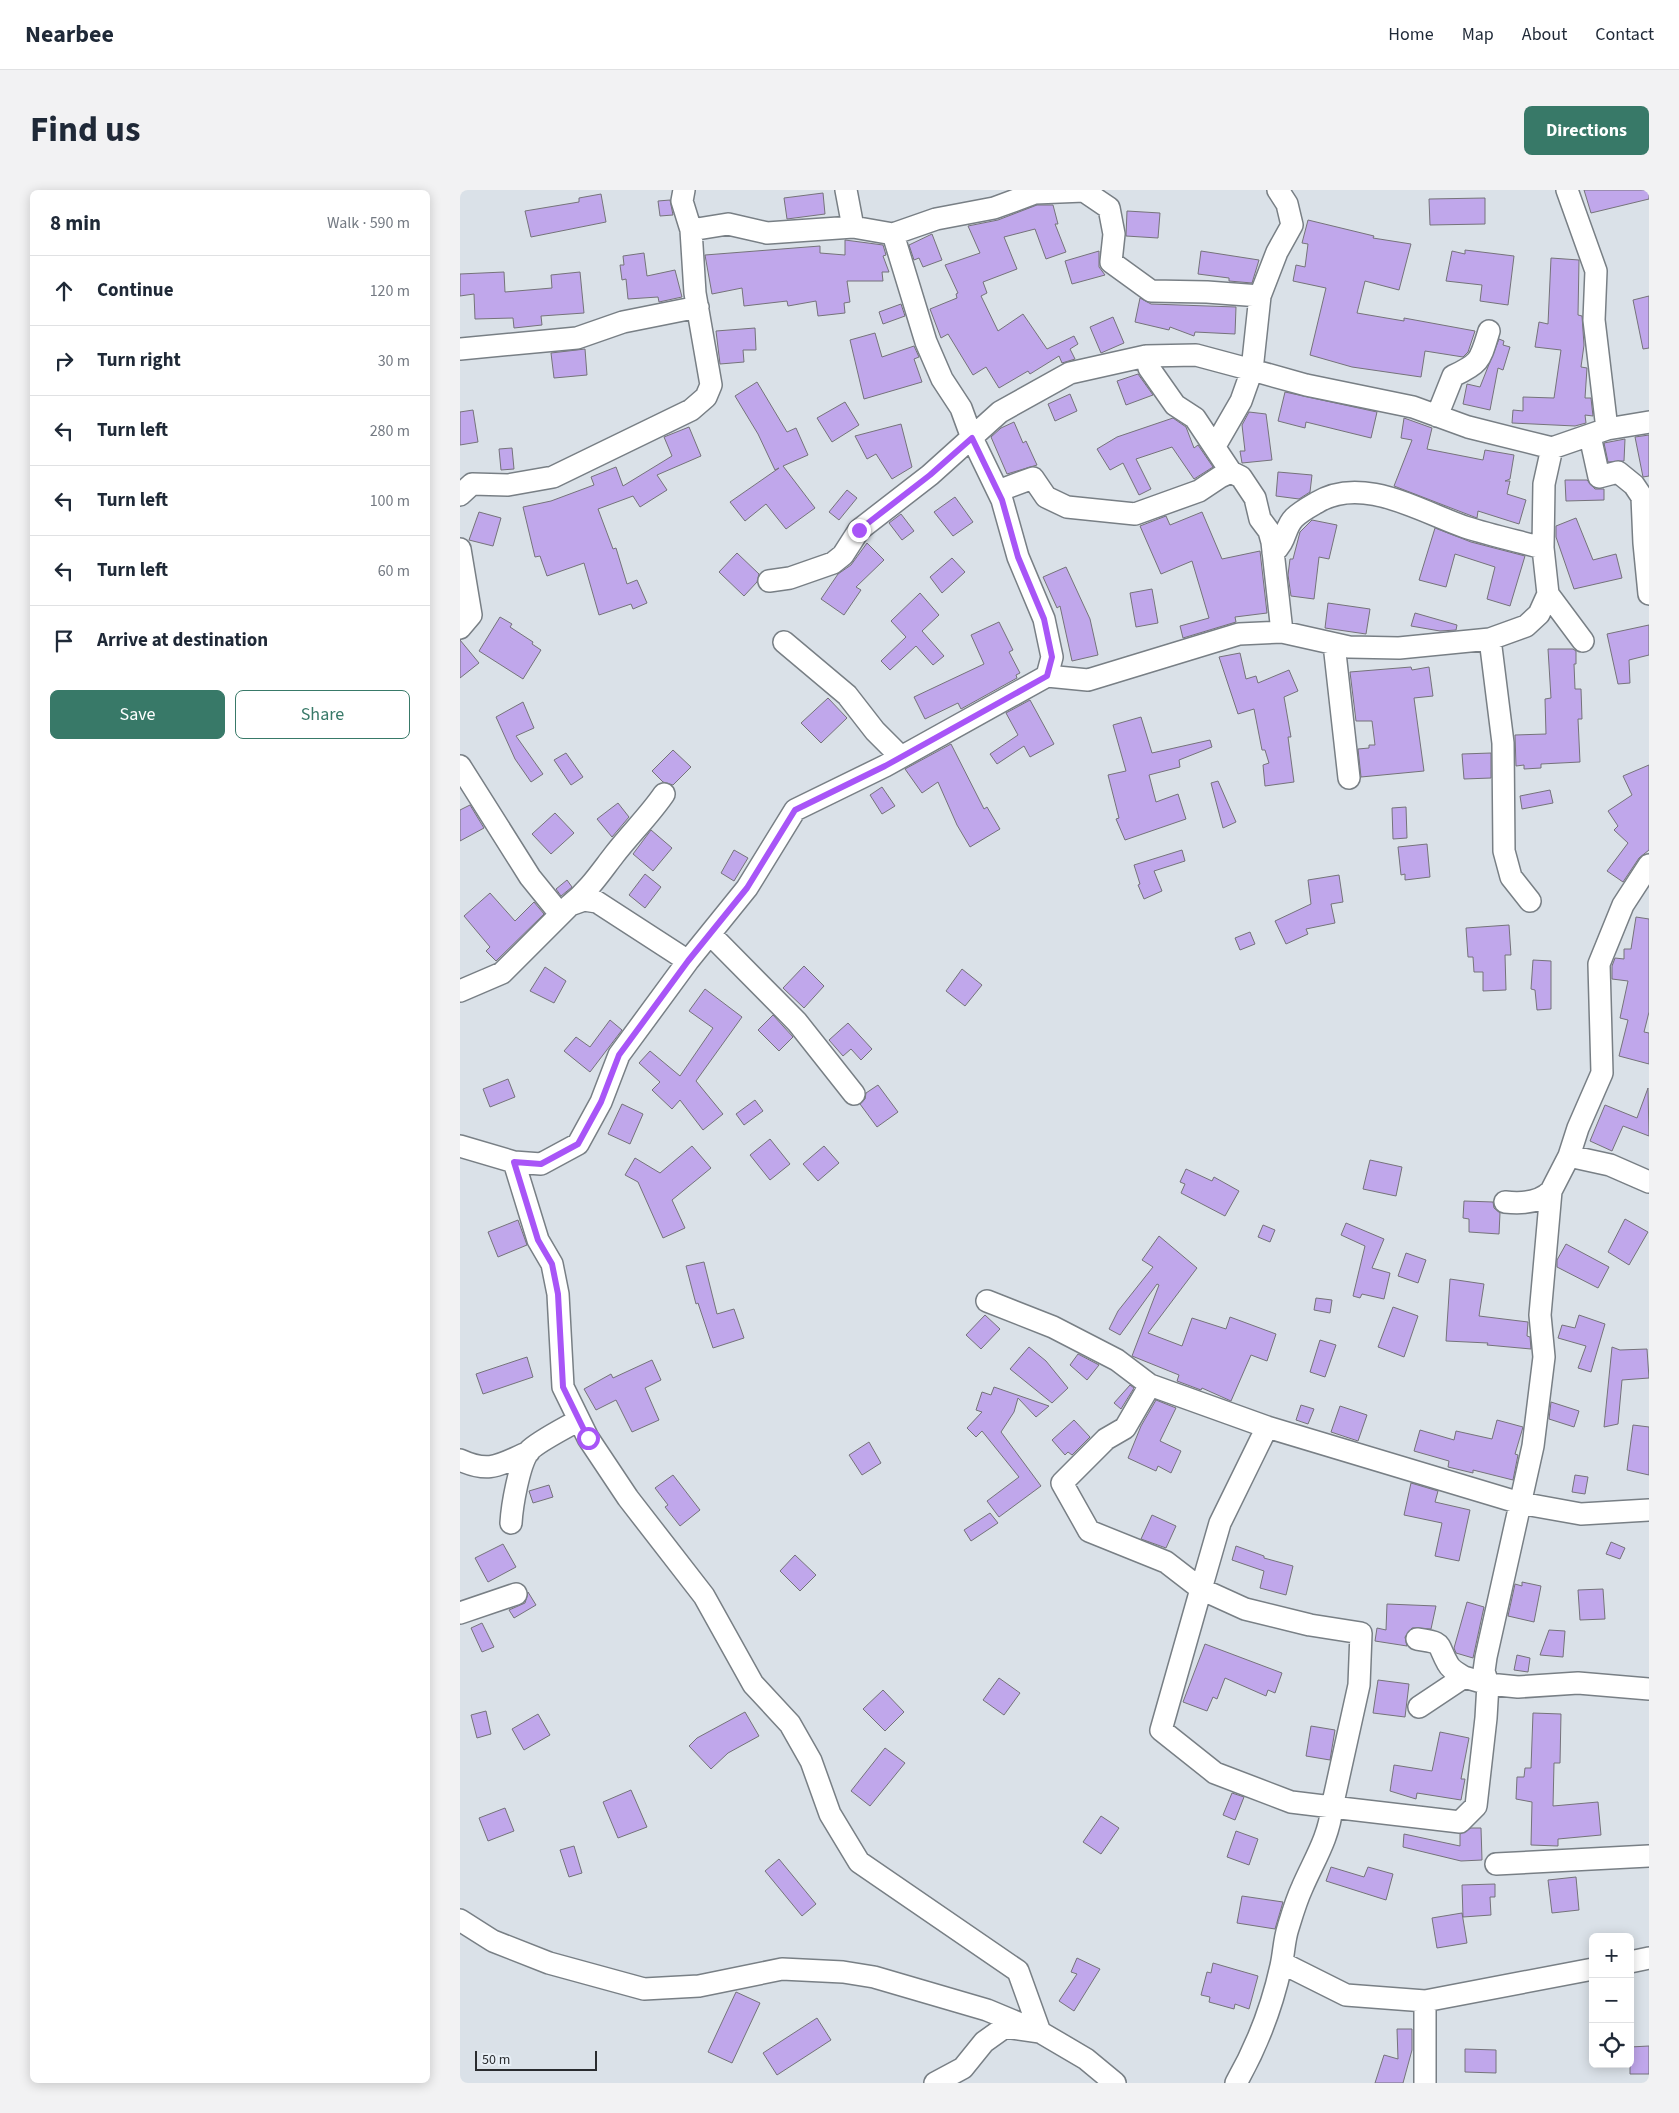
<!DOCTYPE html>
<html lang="en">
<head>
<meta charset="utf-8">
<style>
  :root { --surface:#fff; --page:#f2f2f3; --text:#1f2937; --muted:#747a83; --line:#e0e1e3; --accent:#387968 }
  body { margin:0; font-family:"Source Sans 3",sans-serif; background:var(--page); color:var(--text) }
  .controls { position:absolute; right:15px; bottom:15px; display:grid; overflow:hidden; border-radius:8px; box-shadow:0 2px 12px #0003 }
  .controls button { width:45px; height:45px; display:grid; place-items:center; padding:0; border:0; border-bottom:1px solid var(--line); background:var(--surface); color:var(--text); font:25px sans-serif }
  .scale { position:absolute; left:15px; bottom:12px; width:122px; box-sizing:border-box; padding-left:5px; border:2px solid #292b2e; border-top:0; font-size:14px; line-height:18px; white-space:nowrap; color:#292b2e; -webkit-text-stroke:4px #e7eef5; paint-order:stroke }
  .stop { position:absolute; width:15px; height:15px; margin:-11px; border:4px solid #a855f7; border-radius:50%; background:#fff }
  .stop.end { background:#a855f7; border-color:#fff; box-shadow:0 1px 5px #0008 }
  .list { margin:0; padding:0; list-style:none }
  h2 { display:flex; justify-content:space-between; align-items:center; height:65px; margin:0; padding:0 20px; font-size:21px }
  h2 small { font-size:16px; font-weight:400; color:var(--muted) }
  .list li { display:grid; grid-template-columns:32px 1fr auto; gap:15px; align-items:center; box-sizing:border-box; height:70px; padding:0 20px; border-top:1px solid var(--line) }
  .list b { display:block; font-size:19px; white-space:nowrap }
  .list em { font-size:16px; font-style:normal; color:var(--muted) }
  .actions { display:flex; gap:10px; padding:15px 20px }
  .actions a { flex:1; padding:11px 0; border:1px solid var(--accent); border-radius:8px; text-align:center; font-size:18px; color:var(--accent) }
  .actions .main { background:var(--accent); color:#fff }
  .icon { flex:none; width:28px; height:28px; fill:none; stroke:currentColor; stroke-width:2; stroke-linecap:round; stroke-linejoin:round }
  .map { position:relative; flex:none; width:1189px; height:1893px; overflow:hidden; border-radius:8px }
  header { display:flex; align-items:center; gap:30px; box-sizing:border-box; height:70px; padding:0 25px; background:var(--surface); border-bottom:1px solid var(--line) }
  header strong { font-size:24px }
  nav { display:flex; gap:28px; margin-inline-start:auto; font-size:18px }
  .intro { display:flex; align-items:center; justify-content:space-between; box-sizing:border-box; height:120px; padding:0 30px }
  h1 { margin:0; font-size:35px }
  .button { padding:12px 22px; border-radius:8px; background:var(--accent); color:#fff; font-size:18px; font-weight:700 }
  main { display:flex; gap:30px; padding:0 30px }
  aside { flex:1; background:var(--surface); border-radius:8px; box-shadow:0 2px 12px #0003 }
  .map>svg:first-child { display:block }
</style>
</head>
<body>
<header>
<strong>Nearbee</strong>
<nav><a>Home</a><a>Map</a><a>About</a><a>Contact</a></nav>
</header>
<div class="intro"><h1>Find us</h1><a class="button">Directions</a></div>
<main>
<aside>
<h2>8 min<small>Walk · 590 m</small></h2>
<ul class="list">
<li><svg class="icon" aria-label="ahead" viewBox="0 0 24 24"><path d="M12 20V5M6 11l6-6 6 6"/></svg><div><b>Continue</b></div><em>120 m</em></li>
<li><svg class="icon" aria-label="right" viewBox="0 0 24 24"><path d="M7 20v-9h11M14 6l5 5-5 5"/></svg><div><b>Turn right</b></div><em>30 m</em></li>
<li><svg class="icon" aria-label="left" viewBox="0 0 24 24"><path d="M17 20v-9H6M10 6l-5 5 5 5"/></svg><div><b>Turn left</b></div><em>280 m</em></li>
<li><svg class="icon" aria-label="left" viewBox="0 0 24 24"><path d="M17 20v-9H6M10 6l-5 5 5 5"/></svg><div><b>Turn left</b></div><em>100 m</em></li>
<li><svg class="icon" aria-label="left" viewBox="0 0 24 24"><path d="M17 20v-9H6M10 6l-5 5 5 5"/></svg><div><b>Turn left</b></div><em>60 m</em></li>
<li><svg class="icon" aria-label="arrive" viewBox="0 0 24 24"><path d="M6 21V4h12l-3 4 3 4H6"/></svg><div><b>Arrive at destination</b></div></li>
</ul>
<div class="actions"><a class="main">Save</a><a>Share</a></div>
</aside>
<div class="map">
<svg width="1189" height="1893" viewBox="0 0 1189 1893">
  <rect width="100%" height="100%" fill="#dae1e8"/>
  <!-- building -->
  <path fill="#c0a7eb" stroke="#75737a" d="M1124,0H1189V9L1131,23Z
    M363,3L365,24L327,29L324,8Z
    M141,4L146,32L71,47L65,21L119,12V8Z
    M1025,8V34L970,35L969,9Z
    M210,10L213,25L200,26L198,11Z
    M577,15H593L598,34H595L606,62L586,69L575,39L544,47L557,79L523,92L527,103L521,106L538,141L563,124L587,159L614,146L618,154L610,159L615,169L602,173L599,166L570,184L568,181L539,198L526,177L513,185L488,144L481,148L470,119L497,108L496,104L498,103L485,75L520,63L508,36L538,30Z
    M667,21L700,23L698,48L666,46Z
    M848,30L914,46L913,48L951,54L939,100L905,91L897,123L944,131V128L1015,141L1008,162L1003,167L965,161L961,187L892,177L850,165L866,98L833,91L836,75L845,77L848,54L842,53Z
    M472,44L482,70L463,77L459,68L454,70L449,55Z
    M385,50L423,55L426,65L423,66L429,82H422L423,91H387L390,112L384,113L385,123L358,126L356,111L328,116L327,111L284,116L282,98L252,104L245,65L360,56V63L385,65Z
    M1005,60L1054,66L1048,115L1020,111L1022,95L986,91L992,61L1005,64Z
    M639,61V77L645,85L612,94L605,71Z
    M741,61L799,70L792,93L769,91V88L738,84Z
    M184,63L187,86L215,80L222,107L199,112L198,107L168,109L166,89L162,90L160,75H164L163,66Z
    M1091,68L1119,70L1118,125L1122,126L1124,155L1121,177L1127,178L1125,208H1131L1133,226L1125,225L1126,233L1115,236L1052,233L1053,220L1063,221V207L1094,208L1101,160L1075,157L1079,132L1088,134Z
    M44,82L45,102L92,98L91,85L120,82L124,123L81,126L82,135L54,138L53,128L15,129L14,104L0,106V84Z
    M1189,106V158L1183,159L1173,110Z
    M680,108L691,114L776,117L775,144L735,142L734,146L710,137L709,140L675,132Z
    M441,114L445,126L423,134L419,122Z
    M653,127L664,153L641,163L630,137Z
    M295,138L296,160H283L284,172L260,174L256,141Z
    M415,143L422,167L454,156L459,167L454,169L462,192L404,209L390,150Z
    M1039,149L1044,151L1043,155L1050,157L1043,180L1038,178L1030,220L1003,214L1007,194L1020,197Z
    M125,159L127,185L94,188L91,163Z
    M678,184L693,205L666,215L657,191Z
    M297,192L327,242L336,238L348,265L323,276L355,318L326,339L306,314L285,331L270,312L319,278L315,280L298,244L275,206Z
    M825,202L917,222L911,248L846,232L845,238L818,231Z
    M610,204L617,221L595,231L588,214Z
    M385,212L399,235L372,252L357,228Z
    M13,220L18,252L0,255V222Z
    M789,222L806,224L812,270L782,273L780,261H785L782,235Z
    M713,228L726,237L734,258L738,255L753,277L734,289L712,257L676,269L691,299L679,305L663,273L650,280L637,259L657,247Z
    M944,228L972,238L967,259L1023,270L1025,260L1054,265L1050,289L1045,291H1050L1047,304L1066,310L1059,334L1018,321L1017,328L934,296L952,250L941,248Z
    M554,232L563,253L566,251L577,275L547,284L531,247L541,238Z
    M441,234L452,277L432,289L416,264L407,269L395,246Z
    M229,237L241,266L197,285L207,300L180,317L173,306L138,319L153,359L156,358L167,394L177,390L187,413L173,419L171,414L139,425L124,373L87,386L80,366L75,367L63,317L91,311L134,295L131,287L156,277L163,296L212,266L204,247Z
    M1189,245V286L1183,287L1175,247Z
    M1165,249L1164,271L1148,272L1144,253Z
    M52,258L54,279L41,280L39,259Z
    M818,282L852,285L850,302L839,309L816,306Z
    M1105,290H1127L1135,299H1144V310L1106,311Z
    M387,300L397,308L379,330L369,322Z
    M495,307L513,332L493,346L474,322Z
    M19,322L41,328L33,356L9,350Z
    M742,322L762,369L800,361L807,423L775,427L776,432L723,448L720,436L749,428L732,371L701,384L680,336L706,326L710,335Z
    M441,324L454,341L442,350L429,333Z
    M1116,328L1133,370L1156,364L1162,388L1114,399L1096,347V336Z
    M852,330L877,335L869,369L859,367L854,409L831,406L828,385L830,369H833L840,342Z
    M975,338L1011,352L1065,366L1050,416L1027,409L1035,377L995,364L986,397L959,390Z
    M407,353L424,370L396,397L401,400L384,425L361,409L378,384L391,375Z
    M277,363L299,384L297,392L284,406L259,382Z
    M492,368L505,382L482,403L470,387Z
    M606,377L630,429L638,465L612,471L600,416L597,418L583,387Z
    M692,399L698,433L676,437L670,403Z
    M460,403L479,425L462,441L484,466L473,475L456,456L430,480L421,471L446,447L431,431Z
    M868,413L910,419L906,444L865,438Z
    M955,423L997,435L996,440L980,441L951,436Z
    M40,427L52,434L50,437L73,452L72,454L81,460L63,489L19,461Z
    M539,432L553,460L549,462L560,483L556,485L557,488L501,519L498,513L465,529L454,507L524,474L511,445Z
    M1189,435V465L1169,470L1170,493L1158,494L1147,444Z
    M0,450L19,473L0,488Z
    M1088,459H1113L1116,461V474H1114L1115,499H1121L1122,529H1118L1120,572L1081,574V578L1064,579V575L1056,576L1055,545L1086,544L1085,509L1091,508Z
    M780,463L786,489L796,486L798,493L829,480L838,501L824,507L831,547H828L834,592L805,596L803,575L809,573L805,560H802L794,519L778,524L759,467Z
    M951,477L952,480L969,477L973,506L954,508L964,581L901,587L898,559L909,558V555H915L912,531H896L890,482Z
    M368,508L387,528L361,553L341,533Z
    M570,510L594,554L570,567L564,556L537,574L530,564L558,545L546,523Z
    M63,512L74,538L56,546L83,584L71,592L55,569L36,527Z
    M681,527L692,563L750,550L752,557L719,570L720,577L689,585L696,612L718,604L726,629L665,650L656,629L659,628L648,585L666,581L653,535Z
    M491,554L524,619L527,617L540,639L510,657L497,635L478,592L462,603L445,579Z
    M213,560L231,577L213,595L203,592L192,581Z
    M106,563L123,587L111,595L94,570Z
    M1031,563V588L1004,589L1002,564Z
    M1189,575V660L1179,668L1163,692L1147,681L1168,653L1154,640L1158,636L1148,621L1172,605L1163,586Z
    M758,591L776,632L763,638L751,593Z
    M422,597L435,616L422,624L410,605Z
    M1090,600L1093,613L1062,619L1060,606Z
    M158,613L169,627L152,647L137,629Z
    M10,615L24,638L0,651V620Z
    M946,617L947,648L933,649L932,618Z
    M95,623L114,643L91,664L72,644Z
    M191,640L212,658L193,681L173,664Z
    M967,654L970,687L945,690V684L941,685L938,657Z
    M274,660L288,668L274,691L261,683Z
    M722,660L725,671L694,681L702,701L684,709L678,695L680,694L674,675Z
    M185,684L201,697L185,718L169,705Z
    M879,685L883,712L871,714L875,733L846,739L848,744L826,754L815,731L851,714L848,690Z
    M107,690L112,697L101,706L96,699Z
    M30,703L55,731L74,712L84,724L36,771L26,761L30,757L4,726Z
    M1176,727L1189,729V822L1184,842L1189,843V874L1159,866L1168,830L1160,828L1168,791L1152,789V776L1155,768L1164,769V759H1171Z
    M1049,735L1051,765H1045L1046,800L1023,801V782H1014L1013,767H1008L1006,738Z
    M790,742L795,754L780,760L775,748Z
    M1073,770L1091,771V819L1077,820L1075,800L1071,799Z
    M344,776L364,796L344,818L323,798Z
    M85,777L106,791L94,813L70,801Z
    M502,779L522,795L505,816L486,801Z
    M245,799L282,827L236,891L263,924L243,940L220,910L212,919L192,900L200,892L179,873L190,861L220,886L253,838L229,821Z
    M313,825L333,847L319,861L298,840Z
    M150,830L162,840L130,882L104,861L116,847L130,857Z
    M388,833L412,859L401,870L391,859L383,866L369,850Z
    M48,889L55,907L30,917L23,899Z
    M418,895L438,922L417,937L400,914L405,909L406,903Z
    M1188,898L1189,946L1163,936L1152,961L1130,951L1145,915L1177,928Z
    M295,910L303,921L284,935L276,924Z
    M162,914L183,924L170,954L148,944Z
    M310,949L330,974L310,990L290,965Z
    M232,956L251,978L212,1010L225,1038L203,1048L178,992L165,985L175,968L200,983Z
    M364,956L379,973L358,991L343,974Z
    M910,970L942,977L936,1006L903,999Z
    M726,979L752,991L754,987L779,1001L765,1026L721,1003L725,994L720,992Z
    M1004,1011L1033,1012L1034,1018L1040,1023L1039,1044L1009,1042V1029L1003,1028Z
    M1165,1029L1188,1042L1169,1075L1148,1062Z
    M58,1030L67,1055L38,1067L28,1042Z
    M886,1033L924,1049L912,1078L930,1083L924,1109L902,1104L900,1108L893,1106L905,1056L881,1045Z
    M803,1035L815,1040L810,1052L798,1047Z
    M699,1046L737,1078L688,1143L722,1156L732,1128L766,1139L770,1127L816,1144L807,1171L791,1165L771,1211L742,1198L741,1200L717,1191L719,1185L672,1166L699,1095L697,1094L660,1145L649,1139L658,1121L693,1077L682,1070Z
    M1106,1054L1149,1077L1138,1098L1097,1077V1070Z
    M946,1063L966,1070L958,1093L938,1086Z
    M244,1072L257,1124L274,1119L284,1148L253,1158L238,1113L236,1114L226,1076Z
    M990,1089L1024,1094L1019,1126L1068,1132L1067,1146L1070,1147L1071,1159L1027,1155L1028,1153L986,1151Z
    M856,1108L872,1110L870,1123L854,1120Z
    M933,1117L958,1126L944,1167L918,1157Z
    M525,1125L540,1139L521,1159L506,1145Z
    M1119,1125L1145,1134L1131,1182L1118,1178L1126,1156L1098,1148L1102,1135L1115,1138Z
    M860,1150L876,1155L865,1187L850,1182Z
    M569,1157L586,1171L608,1198L592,1213L550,1179Z
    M1152,1157L1160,1160L1187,1159L1189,1188L1162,1190L1158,1234L1144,1237Z
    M618,1164L639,1175L627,1190L610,1175Z
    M67,1167L73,1187L23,1204L16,1184Z
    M192,1170L201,1190L185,1198L199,1230L172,1242L156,1210L136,1220L124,1199L151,1184L153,1188Z
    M670,1195L674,1198L661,1219L654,1213Z
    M534,1197L589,1216L576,1227L558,1208L554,1222L541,1242L581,1296L539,1327L527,1311L559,1287L522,1241L516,1247L507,1238L522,1222L516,1220L522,1202L531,1205Z
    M696,1210L716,1218L700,1251L721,1261L711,1283L698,1276L696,1281L668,1268L681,1236Z
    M1091,1212L1119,1221L1114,1237L1089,1229Z
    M841,1215L854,1219L848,1234L836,1230Z
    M880,1216L907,1225L898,1251L871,1242Z
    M614,1230L630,1247L612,1265L608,1262L605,1265L592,1250Z
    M1037,1230L1063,1237L1055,1264L1058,1265L1053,1290L1013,1280V1283L988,1277L989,1271L954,1261L960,1240L994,1250L996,1241L1032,1249Z
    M1173,1235L1189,1237V1285L1167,1280Z
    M409,1252L421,1273L402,1285L389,1265Z
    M213,1285L240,1320L220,1336L205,1317L208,1315L195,1298Z
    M1115,1285L1128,1287L1125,1304L1112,1302Z
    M951,1293L978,1301L975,1312L1010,1320L999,1371L975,1366L982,1333L944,1325Z
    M89,1295L93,1307L73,1313L69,1301Z
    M530,1323L538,1333L511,1351L504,1340Z
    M692,1325L716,1336L706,1358L681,1349Z
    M1151,1352L1165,1358L1160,1369L1146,1364Z
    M43,1354L56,1377L28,1392L15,1368Z
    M776,1356L804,1366V1368L833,1376L826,1405L800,1398L804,1381L772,1370Z
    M335,1365L356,1385L340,1401L320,1381Z
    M1062,1392L1081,1396L1074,1432L1048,1426L1055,1394L1062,1396Z
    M1143,1399L1145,1429L1120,1430L1118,1400Z
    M68,1402L76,1415L54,1428L49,1420L65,1413Z
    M1007,1412L1024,1417L1013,1468L996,1463L994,1458Z
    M927,1414L976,1416L971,1439L952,1438L945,1447L947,1456L915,1451L917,1438L926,1440Z
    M22,1433L34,1457L22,1462L11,1438Z
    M1089,1440L1105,1441L1103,1467L1080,1465Z
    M745,1454L822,1483L815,1503L808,1500L806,1506L765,1488L757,1509L753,1507L747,1521L723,1512Z
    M1057,1465L1070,1468L1068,1482L1054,1480Z
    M539,1488L560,1503L544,1525L523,1510Z
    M918,1490L949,1494L945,1527L913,1523Z
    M423,1500L444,1522L425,1541L403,1519Z
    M26,1521L31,1544L17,1548L11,1525Z
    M285,1522L299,1546L268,1563L251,1579L229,1556L237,1548Z
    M1073,1523L1101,1524L1100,1573H1094L1093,1616L1138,1612L1141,1645L1098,1649V1656L1071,1655L1072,1612L1056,1609L1057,1587H1064L1065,1578H1071Z
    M78,1524L90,1545L64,1560L52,1539Z
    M851,1536L875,1540L870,1570L846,1566Z
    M980,1542L1009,1548L1001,1589H1005L1001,1610L957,1603L956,1609L930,1601L934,1575L972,1581Z
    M425,1558L445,1573L410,1616L391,1601Z
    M171,1600L187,1637L158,1648L143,1612Z
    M772,1603L784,1607L775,1630L763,1625Z
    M45,1618L54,1641L28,1651L19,1628Z
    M641,1626L659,1638L641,1664L623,1652Z
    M1011,1638H1021L1022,1670L1001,1671L943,1657L944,1644L1000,1656V1644Z
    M776,1641L798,1649L789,1675L767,1667Z
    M114,1656L122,1683L109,1687L100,1660Z
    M319,1669L356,1714L342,1726L305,1681Z
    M871,1677L904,1687L908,1677L933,1684L926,1710L866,1691Z
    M1116,1687L1119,1720L1092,1723L1088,1690Z
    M1035,1694V1707H1030L1031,1725L1003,1727L1002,1695Z
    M782,1706L823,1712L815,1739L777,1733Z
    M1002,1723L1007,1753L977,1758L972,1728Z
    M617,1768L640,1779L614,1821L599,1811L617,1784L611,1782Z
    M753,1773L798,1786L789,1819L775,1814L774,1819L749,1812L750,1807L741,1805L747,1782L751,1783Z
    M276,1802L300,1813L272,1873L248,1862Z
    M357,1828L371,1850L317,1885L303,1863Z
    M937,1839H952V1860L943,1893H915L924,1865L938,1869Z
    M1189,1856V1884H1170V1857Z
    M1005,1859L1036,1860V1883L1005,1882Z"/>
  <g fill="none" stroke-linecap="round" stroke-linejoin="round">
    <!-- minor casing -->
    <g stroke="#787f85" stroke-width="24">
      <path id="minor" d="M386,0L393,37
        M1107,0L1136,81L1134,130L1147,239
        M231,40L268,34L307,43L393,37L433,44L466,152L482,189L501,218L512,248L542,310L558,367L584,429L592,467L587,486
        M433,44L476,29L534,18L575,3L624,1L649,18L654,44L651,72L691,101L747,102L800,106
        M0,159L117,148L163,132L238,117
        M686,166L736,165L792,180L800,106L817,62L832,35L827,14L818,0
        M977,226L993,186C1021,173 1020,170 1029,141
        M1130,246L1139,287L1158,282L1174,295L1182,307L1184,353L1189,404
        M755,256L781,211L792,180L846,195L953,217L1008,237L1092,258L1147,239L1189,232
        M1092,258L1084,294L1083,358L1088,404L1123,451
        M538,301L573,288L586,307L607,317L675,324L739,301L760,287L771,282
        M0,305L12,294L48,295L93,287L231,220L246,207L251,195L235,103L231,40L222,11L224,0
        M0,359L11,425L0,438
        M813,363C827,351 824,338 834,328C840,322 849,317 856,313C902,284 961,322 1005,337C1030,345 1057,351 1083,358
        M309,391L330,388L373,373L383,365L399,340L470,285L540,222L610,183L686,166L689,178L715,215L735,228L771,282L781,287L795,308L800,329L809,341L812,352L822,442
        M1030,449L1043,553L1044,661L1051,687L1070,711
        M324,452L387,505L415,541L441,567
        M874,454L889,588
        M0,576L70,687L100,724
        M1189,675L1163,715L1139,774L1142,883L1118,938L1109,966L1150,975L1189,992
        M110,715C129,700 140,683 154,665C170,644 189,626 204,604
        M250,744L337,832L394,904
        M0,801L42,783L110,715L124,710L137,712L228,771L287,698L335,620L425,576L587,486L628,490L779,444L822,442L889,457L939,458L1030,449L1066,436L1079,424L1088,404
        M0,956L54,972L78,1050L92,1074L98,1104L103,1197L128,1248L168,1308L244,1406L293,1494L330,1534L351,1571L370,1624L399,1672L558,1781L580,1842L545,1837L524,1852L503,1878L475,1893
        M54,972L81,974L118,954L141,912L159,865L228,771
        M1045,1012C1062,1014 1079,1013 1091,1001
        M527,1111L593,1137L657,1170L690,1195L807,1237L1060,1313L1121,1324L1189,1320
        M690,1195L665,1238L646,1249L602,1293L629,1341L706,1372L741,1399L701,1540L755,1583L831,1612L872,1617C869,1648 854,1670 842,1698C836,1711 832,1725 828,1738C824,1750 824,1763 821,1776C812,1817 797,1856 776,1893
        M807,1237L760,1333L741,1399L785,1419L850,1435L901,1443L899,1495L872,1617L1000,1632L1016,1616L1026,1528L1028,1494L1024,1481L1026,1467L1073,1256L1084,1167L1080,1125L1091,1001L1109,966
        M0,1270C31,1284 40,1274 69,1262
        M51,1333C52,1316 59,1274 69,1261C77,1252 107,1237 119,1230
        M0,1423L56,1404
        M957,1449C985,1453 976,1453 988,1474C991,1480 999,1484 1004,1487
        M959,1517L1004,1487L1028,1494L1058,1497L1118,1493L1189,1499
        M1036,1674L1189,1666
        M0,1730L33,1751L89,1773L184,1799L239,1796L322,1779L383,1782L414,1787L527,1820L580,1842L626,1869L655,1893
        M1170,1772L1189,1768
        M822,1773L886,1805L965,1811L1133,1779
        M965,1893V1811"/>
    </g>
    <!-- minor -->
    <use href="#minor" stroke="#fff" stroke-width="21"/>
  </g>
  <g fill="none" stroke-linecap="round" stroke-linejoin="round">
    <!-- route -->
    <path stroke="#a855f7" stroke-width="6" d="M128,1248L103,1197L98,1104L92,1074L78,1050L54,972L81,974L118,954L141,912L159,865L228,771L287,698L335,620L425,576L587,486L592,467L584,429L558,367L542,310L512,248L470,285L399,340"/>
  </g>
</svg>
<div class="controls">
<button>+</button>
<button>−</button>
<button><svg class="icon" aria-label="locate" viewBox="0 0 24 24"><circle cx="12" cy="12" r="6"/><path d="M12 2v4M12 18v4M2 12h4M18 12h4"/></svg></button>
</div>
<div class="scale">50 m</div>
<div class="stop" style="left:128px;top:1248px"></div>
<div class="stop end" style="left:399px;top:340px"></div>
</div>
</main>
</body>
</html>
